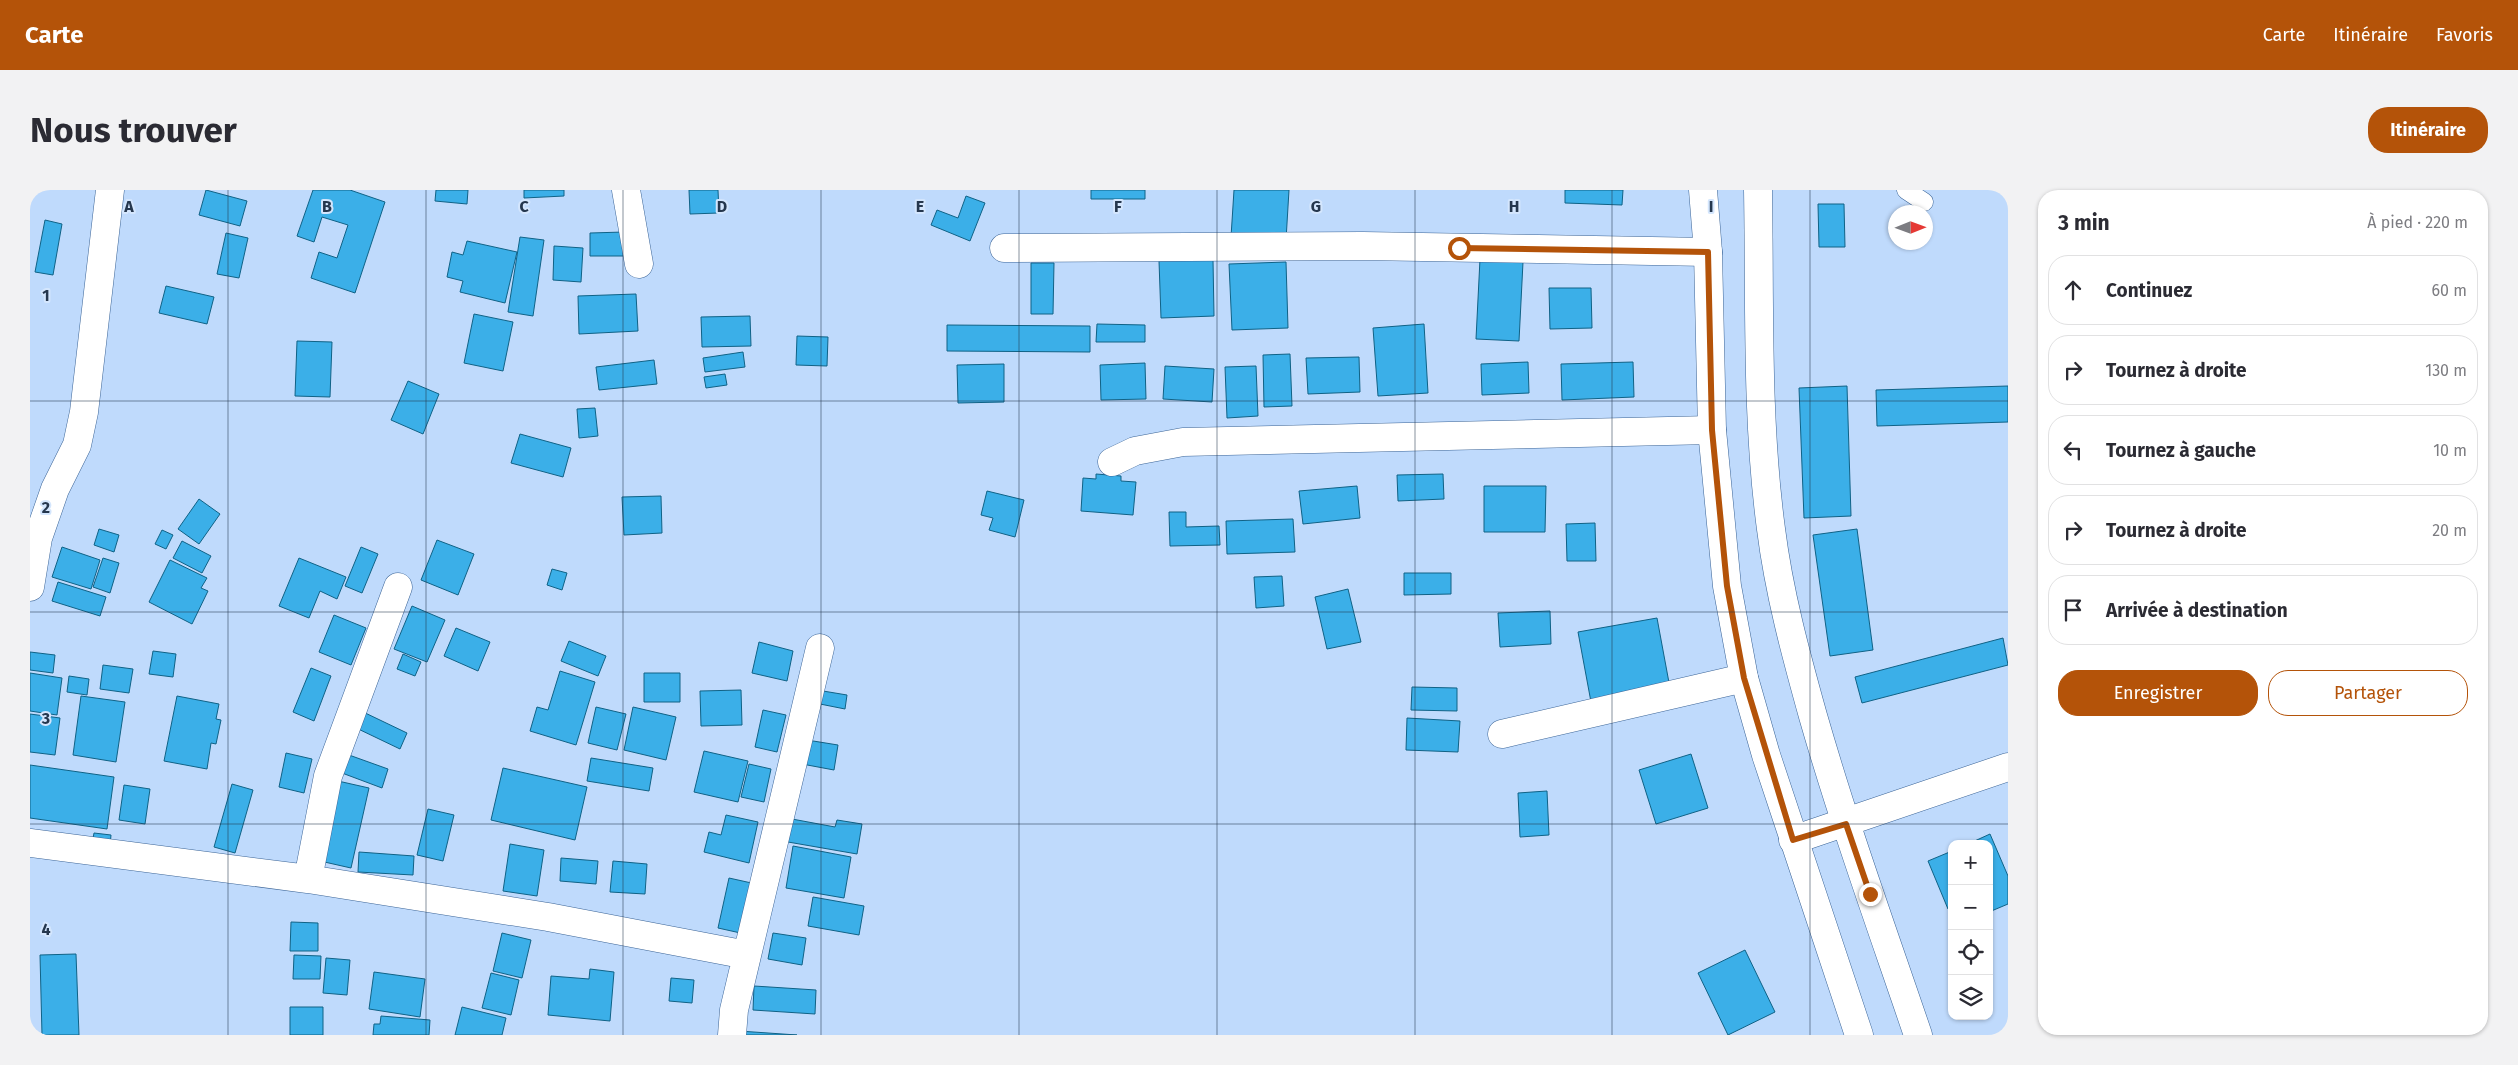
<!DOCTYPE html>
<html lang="fr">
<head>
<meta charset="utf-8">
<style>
  :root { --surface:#fff; --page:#f2f2f3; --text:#2b2b33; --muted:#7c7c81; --line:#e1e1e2; --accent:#b45309 }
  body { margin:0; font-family:"Fira Sans",sans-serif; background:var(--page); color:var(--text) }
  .controls { position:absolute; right:15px; bottom:15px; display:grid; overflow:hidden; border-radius:10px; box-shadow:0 1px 4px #0004 }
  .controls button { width:45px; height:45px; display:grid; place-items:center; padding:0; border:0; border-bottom:1px solid var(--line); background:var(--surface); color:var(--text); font:25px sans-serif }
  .compass { position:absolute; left:1858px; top:15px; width:45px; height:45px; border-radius:50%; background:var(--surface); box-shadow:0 1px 4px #0004; rotate:89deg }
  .stop { position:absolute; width:15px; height:15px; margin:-11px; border:4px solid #b45309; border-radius:50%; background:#fff }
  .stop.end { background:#b45309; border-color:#fff; box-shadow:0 1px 5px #0008 }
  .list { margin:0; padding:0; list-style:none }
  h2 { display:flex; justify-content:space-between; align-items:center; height:65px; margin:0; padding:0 20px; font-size:21px }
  h2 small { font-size:16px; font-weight:400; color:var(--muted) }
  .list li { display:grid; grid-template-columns:32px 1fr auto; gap:15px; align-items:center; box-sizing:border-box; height:70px; margin:0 10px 10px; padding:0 10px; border:1px solid var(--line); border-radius:20px }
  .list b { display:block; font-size:19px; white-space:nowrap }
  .list em { font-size:16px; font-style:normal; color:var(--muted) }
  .actions { display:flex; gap:10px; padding:15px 20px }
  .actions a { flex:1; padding:11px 0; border:1px solid var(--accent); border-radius:20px; text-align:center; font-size:18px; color:var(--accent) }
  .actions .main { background:var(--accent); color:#fff }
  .icon { flex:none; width:28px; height:28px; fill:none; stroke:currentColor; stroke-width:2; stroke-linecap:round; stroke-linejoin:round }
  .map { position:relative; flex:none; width:1978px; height:845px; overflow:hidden; border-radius:20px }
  header { display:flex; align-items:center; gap:30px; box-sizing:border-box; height:70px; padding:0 25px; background:var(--accent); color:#fff }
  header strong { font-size:24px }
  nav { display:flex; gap:28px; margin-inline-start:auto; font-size:18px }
  .intro { display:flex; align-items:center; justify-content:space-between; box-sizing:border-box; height:120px; padding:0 30px }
  h1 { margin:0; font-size:35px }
  .button { padding:12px 22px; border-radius:20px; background:var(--accent); color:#fff; font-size:18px; font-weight:700 }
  main { display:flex; gap:30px; padding:0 30px }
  aside { flex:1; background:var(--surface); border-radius:20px; box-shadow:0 1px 4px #0004 }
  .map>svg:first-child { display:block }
</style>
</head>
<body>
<header>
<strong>Carte</strong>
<nav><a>Carte</a><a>Itinéraire</a><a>Favoris</a></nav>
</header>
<div class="intro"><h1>Nous trouver</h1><a class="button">Itinéraire</a></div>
<main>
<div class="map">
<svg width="1978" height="845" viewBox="0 0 1978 845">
  <rect width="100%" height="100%" fill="#bfdafc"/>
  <!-- building -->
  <path fill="#3bafe8" stroke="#106286" d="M176,0L217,11L210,36L169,25Z
    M283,0H320L355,12L325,103L281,88L289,62L307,68L318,35L292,27L284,52L267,46Z
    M406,0H438L437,14L405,11Z
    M494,0H534V6L494,8Z
    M659,0H688L689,23L660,24Z
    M1061,0H1115V9H1061Z
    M1204,0H1259L1256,50L1201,47Z
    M1535,0H1593L1592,15L1535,13Z
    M936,6L955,13L940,51L901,35L907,20L928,28Z
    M1788,14H1814L1815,57H1789Z
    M15,30L32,34L23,85L5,82Z
    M594,42V66H560V43Z
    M196,43L218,48L209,88L187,84Z
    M490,47L514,50L503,126L478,122Z
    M437,51L487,62L475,113L430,102L433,91L417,87L422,62L433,65Z
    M524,56L553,58L551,92L523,90Z
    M1450,69L1493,72L1489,151L1446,149Z
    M1183,70L1184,126L1131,128L1129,71Z
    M1256,72L1258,138L1202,140L1199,74Z
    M1001,73H1024L1023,124H1001Z
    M136,96L184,107L177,134L129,123Z
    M1519,98H1561L1562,138L1520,139Z
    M606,104L608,141L549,144L548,106Z
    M444,124L483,132L473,181L434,173Z
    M720,126L721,156L672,157L671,127Z
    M1067,134L1115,135V152H1066Z
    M1394,134L1398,203L1348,206L1343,138Z
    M917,135L1060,136V162L917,161Z
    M767,146L798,147L797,176L766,175Z
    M267,151L302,152L300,207L265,206Z
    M713,162L715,177L675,182L673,168Z
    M1260,164L1262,216L1234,217L1233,165Z
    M1329,167L1330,202L1278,204L1276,168Z
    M624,170L627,194L569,200L566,177Z
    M1498,172L1499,203L1452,205L1451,174Z
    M1603,172L1604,207L1532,210L1531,174Z
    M1115,173L1116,209L1071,210L1070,175Z
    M974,174V212L928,213L927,175Z
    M1135,176L1184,179L1182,212L1133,209Z
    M1226,176L1228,226L1197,228L1195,177Z
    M695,184L697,195L676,198L674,187Z
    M378,191L409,204L393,244L361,230Z
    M1817,196L1821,326L1774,328L1769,198Z
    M1978,196V232L1847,236L1846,200Z
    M565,218L568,246L549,248L547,219Z
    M490,244L541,258L533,287L481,273Z
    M1066,284L1091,286V291L1106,292L1103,325L1051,321L1053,288L1066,289Z
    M1413,284L1414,309L1368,311L1367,285Z
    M1327,296L1330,328L1273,334L1269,301Z
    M1454,296H1516L1515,342H1454Z
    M957,301L994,310L985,347L959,340L963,328L951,325Z
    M631,306L632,343L594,345L592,307Z
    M169,309L190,324L169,354L148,339Z
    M1139,322H1156V337L1189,336L1190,355L1140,356Z
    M1263,329L1265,362L1197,364L1196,331Z
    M1565,333L1566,371H1537L1536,334Z
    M69,339L89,345L84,362L64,355Z
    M1827,339L1843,460L1800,466L1783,345Z
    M132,340L143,345L136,359L125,354Z
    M407,350L444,364L428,405L391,390Z
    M152,351L181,366L172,383L143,368Z
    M32,357L70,370L61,399L22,387Z
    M331,357L348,364L332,403L315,396Z
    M73,368L89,373L80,403L63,397Z
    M269,368L316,387L307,409L290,401L279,428L249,416Z
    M140,370L177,388L171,398L178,401L162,434L119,412Z
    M522,379L537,383L532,400L517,395Z
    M1374,383H1421V404L1374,405Z
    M1252,386L1254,416L1226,418L1224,387Z
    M28,392L76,407L70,426L22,411Z
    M1318,399L1331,452L1297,459L1285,407Z
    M382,416L415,430L397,472L364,459Z
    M1520,421L1521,454L1470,457L1468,423Z
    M304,425L336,438L321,475L289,462Z
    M1627,428L1640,498L1561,512L1548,442Z
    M426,438L460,452L448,481L414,466Z
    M1973,448L1978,475L1832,513L1825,487Z
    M539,451L576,466L568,486L531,471Z
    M729,452L763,461L757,491L722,483Z
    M123,461L146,464L143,487L119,484Z
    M0,462L25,465L23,483L0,480Z
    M373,464L391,472L385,486L367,479Z
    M73,475L103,479L99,503L70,499Z
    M281,478L301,486L284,531L263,522Z
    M530,481L565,492L546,555L500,541L507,517L518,520Z
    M0,483L32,488L27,525L0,521Z
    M614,483H650V512H614Z
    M39,486L59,489L57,505L37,502Z
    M1382,497L1427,498V521L1381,520Z
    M711,500L712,535L671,536L670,501Z
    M787,500L817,505L815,519L785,513Z
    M51,506L95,512L86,572L43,565Z
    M147,506L189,514L186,529L191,530L186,554L181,553L177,579L134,571Z
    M566,517L596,524L587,560L558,553Z
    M603,517L646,527L636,570L594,560Z
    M329,520L377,543L370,559L322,536Z
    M733,520L756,525L747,562L725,557Z
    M0,524L30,528L25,565L0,562Z
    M1377,528L1430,531L1428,562L1376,560Z
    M777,550L808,555L804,580L772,574Z
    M674,561L718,571L708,612L664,602Z
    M256,563L282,569L274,603L249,597Z
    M1661,564L1678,618L1626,634L1609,580Z
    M319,565L358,579L352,598L312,583Z
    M561,568L623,578L619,601L557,591Z
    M719,574L741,579L734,612L711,607Z
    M0,575L84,587L77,639L0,628Z
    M473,578L557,597L545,650L461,630Z
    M308,591L339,598L321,678L290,671Z
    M202,594L223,600L205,663L184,657Z
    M94,595L120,599L115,634L89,630Z
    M1517,601L1519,645L1490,647L1488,603Z
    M398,619L424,625L413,671L387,665Z
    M696,625L728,632L719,673L674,662L679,642L691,645Z
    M762,629L805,637L807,630L832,634L827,664L758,652Z
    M64,643L81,645L80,656L62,654Z
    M1960,644L1978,686V714L1959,722V654H1938Z
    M480,654L514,660L507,706L473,701Z
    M763,656L821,667L814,708L756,698Z
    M1922,661V717L1918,719L1898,671Z
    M329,662L384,666L383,685L328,682Z
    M531,668L568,671L566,694L530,691Z
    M583,671L617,674L615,704L580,702Z
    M699,688L726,694L715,744L688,738Z
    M783,707L834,716L829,745L778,736Z
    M261,732L288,733V761H260Z
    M472,743L501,750L492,788L463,781Z
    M743,743L776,748L772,775L738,769Z
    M1715,760L1745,822L1698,845L1668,783Z
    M46,764L49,845H12L10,765Z
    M264,765L291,766L290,789H263Z
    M296,768L320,770L317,805L293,803Z
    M560,779L584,782L580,831L518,825L521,786L559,789Z
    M344,782L395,789L390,827L339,819Z
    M461,783L489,790L481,825L452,818Z
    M641,788L664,790L662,813L639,811Z
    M724,796L786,800L785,824L723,820Z
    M260,817H293V845H260Z
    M432,817L476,828L472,845H425Z
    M351,826L400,830L399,845H343L344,834H350Z
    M709,841L767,845H709Z"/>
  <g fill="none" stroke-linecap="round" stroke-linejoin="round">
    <!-- lane casing -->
    <g stroke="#3c6597" stroke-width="19">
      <path id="lane" d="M1876,0L1894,12"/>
    </g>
    <!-- street casing -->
    <g stroke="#3c6597" stroke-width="29">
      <path id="street" d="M596,0L609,74
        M974,58L1333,56L1678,62
        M1082,272L1105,261L1153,252L1682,240
        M0,397L8,348L25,299L47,255L54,222L80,0
        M1472,544L1714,488
        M1763,650L1978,577
        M0,653L278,689L518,727L717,765
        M278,689L298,586L368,397
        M702,845L704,820L790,458"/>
    </g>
    <!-- secondary casing -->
    <g stroke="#3c6597" stroke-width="29">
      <path id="secondary" d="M1673,0L1678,62L1682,240L1697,396L1714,488L1736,565L1829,845
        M1728,0C1730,113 1726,227 1741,339C1749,403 1766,465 1783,526C1814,634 1852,739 1888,845"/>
    </g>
    <!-- lane -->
    <use href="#lane" stroke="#fff" stroke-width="18"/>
    <!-- street -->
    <use href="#street" stroke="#fff" stroke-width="28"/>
    <!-- secondary -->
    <use href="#secondary" stroke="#fff" stroke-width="28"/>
  </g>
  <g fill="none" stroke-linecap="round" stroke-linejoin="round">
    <!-- route -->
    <path stroke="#b45309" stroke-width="6" d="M1429,58L1678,62L1682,240L1697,396L1714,488L1763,650L1816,634L1840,704"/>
  </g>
  <!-- grid -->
  <path fill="none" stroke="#25374e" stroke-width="1" stroke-opacity="0.55" d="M198,0V845M396,0V845M593,0V845M791,0V845M989,0V845M1187,0V845M1385,0V845M1582,0V845M1780,0V845M0,211H1978M0,422H1978M0,634H1978"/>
  <g font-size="16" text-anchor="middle" font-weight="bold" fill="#25374e" stroke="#d4e6fd" stroke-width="4" stroke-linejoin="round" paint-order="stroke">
    <text x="99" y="22">A</text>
    <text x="297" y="22">B</text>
    <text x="494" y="22">C</text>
    <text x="692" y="22">D</text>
    <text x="890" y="22">E</text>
    <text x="1088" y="22">F</text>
    <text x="1286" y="22">G</text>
    <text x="1484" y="22">H</text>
    <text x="1681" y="22">I</text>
    <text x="16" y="111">1</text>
    <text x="16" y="323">2</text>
    <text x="16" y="534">3</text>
    <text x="16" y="745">4</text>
  </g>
</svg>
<div class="controls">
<button>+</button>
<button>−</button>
<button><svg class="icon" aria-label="locate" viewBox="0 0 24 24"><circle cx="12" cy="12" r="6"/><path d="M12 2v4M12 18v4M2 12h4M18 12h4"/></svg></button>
<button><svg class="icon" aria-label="layers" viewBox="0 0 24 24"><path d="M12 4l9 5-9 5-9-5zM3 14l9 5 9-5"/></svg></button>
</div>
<svg class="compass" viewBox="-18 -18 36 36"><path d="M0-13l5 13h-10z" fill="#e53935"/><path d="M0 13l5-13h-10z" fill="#7c7c81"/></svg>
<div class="stop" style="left:1429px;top:58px"></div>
<div class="stop end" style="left:1840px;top:704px"></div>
</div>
<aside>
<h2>3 min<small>À pied · 220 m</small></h2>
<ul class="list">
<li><svg class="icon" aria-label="ahead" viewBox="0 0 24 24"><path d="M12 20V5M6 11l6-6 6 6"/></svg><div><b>Continuez</b></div><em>60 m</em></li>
<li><svg class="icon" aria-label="right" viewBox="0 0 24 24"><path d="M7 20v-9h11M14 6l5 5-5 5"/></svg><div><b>Tournez à droite</b></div><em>130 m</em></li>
<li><svg class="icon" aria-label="left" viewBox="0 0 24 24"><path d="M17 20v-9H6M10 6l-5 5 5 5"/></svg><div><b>Tournez à gauche</b></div><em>10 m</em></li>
<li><svg class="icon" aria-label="right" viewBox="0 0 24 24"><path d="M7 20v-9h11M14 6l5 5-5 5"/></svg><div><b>Tournez à droite</b></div><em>20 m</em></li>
<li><svg class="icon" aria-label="arrive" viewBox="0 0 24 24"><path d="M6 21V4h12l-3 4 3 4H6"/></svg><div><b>Arrivée à destination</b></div></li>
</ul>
<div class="actions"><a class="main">Enregistrer</a><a>Partager</a></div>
</aside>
</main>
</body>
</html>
